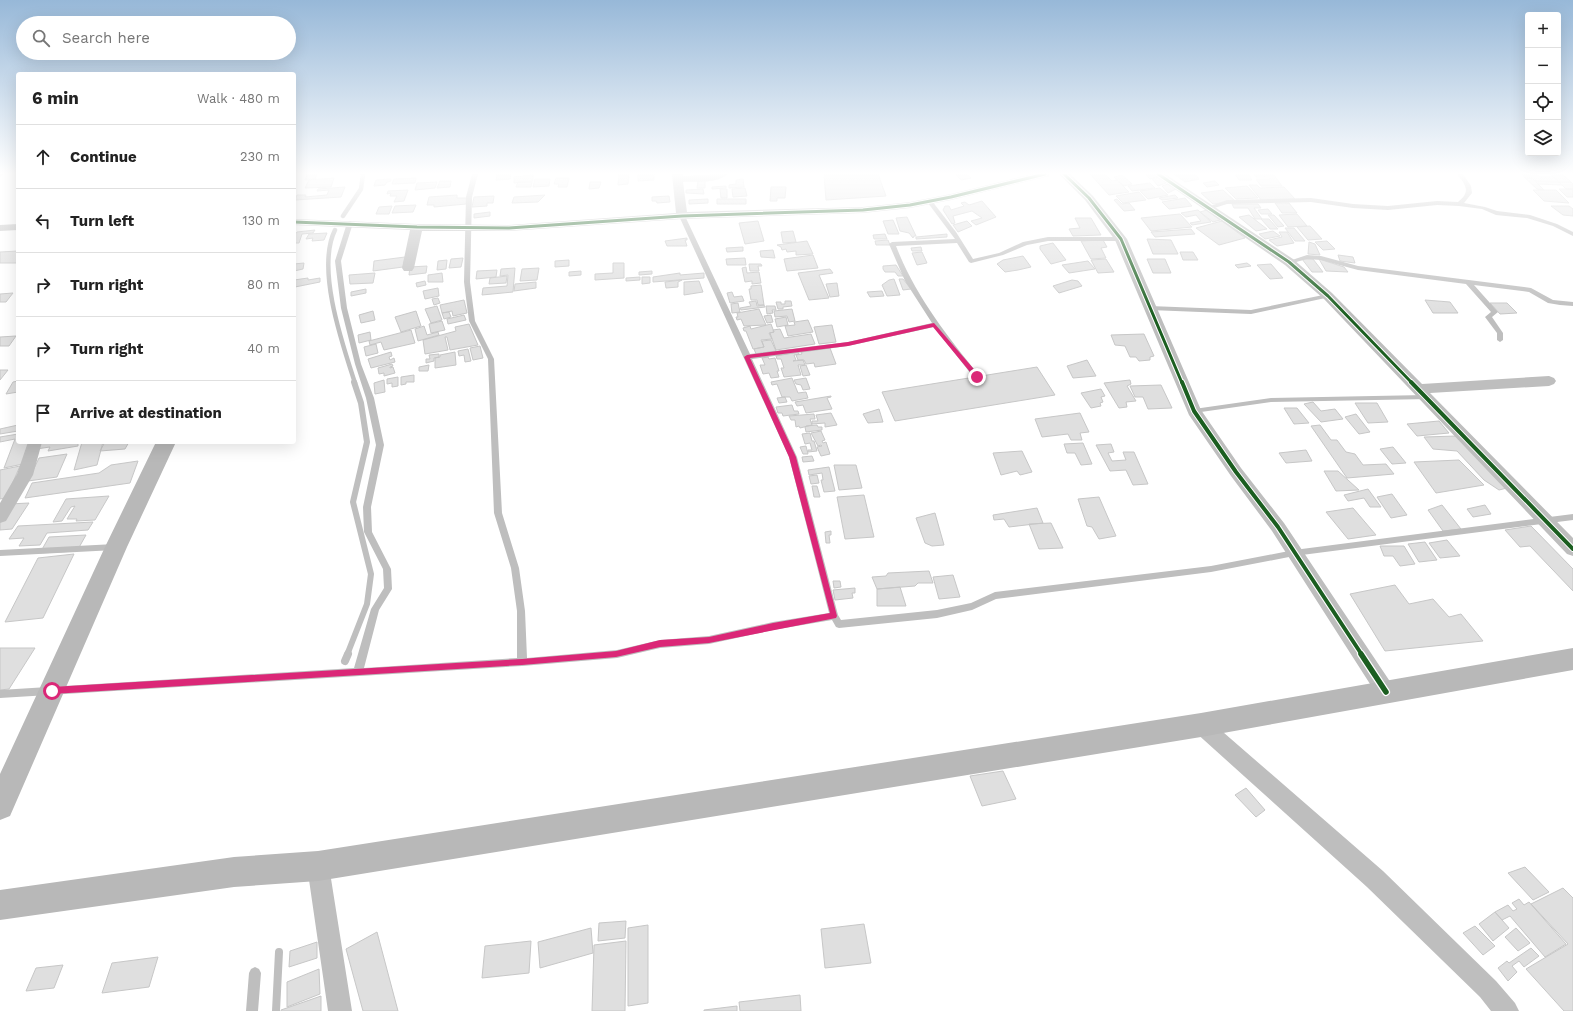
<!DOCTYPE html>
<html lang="en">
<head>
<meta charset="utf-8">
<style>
  :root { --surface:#fff; --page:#f6f6f6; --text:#222; --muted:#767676; --line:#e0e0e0 }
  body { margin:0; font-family:"Work Sans",sans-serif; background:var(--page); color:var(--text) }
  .controls { position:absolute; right:12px; top:12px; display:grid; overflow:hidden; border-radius:4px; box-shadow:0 4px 16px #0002 }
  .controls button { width:36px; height:36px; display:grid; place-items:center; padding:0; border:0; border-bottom:1px solid var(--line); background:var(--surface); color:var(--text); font:20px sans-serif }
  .stop { position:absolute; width:12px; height:12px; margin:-9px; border:3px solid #db2777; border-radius:50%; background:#fff }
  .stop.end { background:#db2777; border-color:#fff; box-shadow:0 1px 4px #0008 }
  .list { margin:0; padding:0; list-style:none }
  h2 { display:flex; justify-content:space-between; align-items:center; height:52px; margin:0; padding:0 16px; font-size:17px }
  h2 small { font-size:13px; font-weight:400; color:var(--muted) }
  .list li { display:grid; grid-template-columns:26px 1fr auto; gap:12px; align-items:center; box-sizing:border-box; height:64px; padding:0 16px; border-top:1px solid var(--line) }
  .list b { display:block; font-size:15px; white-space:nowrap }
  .list em { font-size:13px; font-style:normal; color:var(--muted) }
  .icon { flex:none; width:22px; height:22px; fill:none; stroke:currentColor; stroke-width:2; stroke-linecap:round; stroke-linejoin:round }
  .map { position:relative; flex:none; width:1573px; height:1011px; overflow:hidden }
  .search { position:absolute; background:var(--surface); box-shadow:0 4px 16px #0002; left:16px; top:16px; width:280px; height:44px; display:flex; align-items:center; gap:10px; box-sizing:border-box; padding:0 14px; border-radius:22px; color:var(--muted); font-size:15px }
  .panel { position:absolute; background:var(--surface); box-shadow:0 4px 16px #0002; left:16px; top:72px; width:280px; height:372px; border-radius:4px }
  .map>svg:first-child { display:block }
</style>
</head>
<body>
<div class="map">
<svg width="1573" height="1011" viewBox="0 0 1573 1011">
  <rect width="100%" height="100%" fill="#fff"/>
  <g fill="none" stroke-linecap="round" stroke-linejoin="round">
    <!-- stream-far2 -->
    <path stroke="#bfbfbf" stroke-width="4.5" d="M343,216L361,189L363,174
      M335,230C316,268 342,343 355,383"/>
    <!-- stream-far1 -->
    <path stroke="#bfbfbf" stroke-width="6" d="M347,655L367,604L371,574L353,502L367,442L361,403L354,382"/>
    <!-- stream -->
    <path stroke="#bfbfbf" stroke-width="8" d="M345,661L348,654
      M276,1011L279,952"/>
  </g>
  <!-- building -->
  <path fill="#dfdfdf" stroke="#c7c7c7" d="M307,174H317L315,179L305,180Z
    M495,174H511L510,179L496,180L497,175Z
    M619,174H629L628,184L618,185Z
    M638,174H654V180L638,181Z
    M824,174H878L886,196L826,200Z
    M955,174H967L971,178L961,180Z
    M1090,174H1098L1099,175H1106L1112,181L1117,180L1129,192L1109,195Z
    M1145,174H1155L1158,176L1150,179Z
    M1174,174H1195L1199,179L1185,182Z
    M1235,174H1248L1252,180H1239Z
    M1253,174H1273L1282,186H1261L1256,179H1270V177H1256Z
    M1522,174H1537L1540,177H1554L1559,182L1535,181L1532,178H1525Z
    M1550,174H1562L1571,182H1559Z
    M533,175V181L514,183V177Z
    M1122,175L1132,184L1124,186L1114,177Z
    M1158,177L1166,183L1158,186L1152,179Z
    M334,178L331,187L305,188L309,180Z
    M416,178L415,183L392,184L394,179Z
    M556,178H569L567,187H558L559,184H554Z
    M1525,178H1532L1544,190L1537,189Z
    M391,179V181L387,182L385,185L374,186L376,180Z
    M535,179H550L549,186L533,187Z
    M743,179L744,187L729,188V185L736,184V180Z
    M440,181H451L450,187L437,188Z
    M698,181H705V188H697Z
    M1215,181L1219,185L1207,187L1203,183Z
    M1535,181L1559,182L1562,185L1538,184Z
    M437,182L435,188L415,190L417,183Z
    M518,182H532L531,187H516Z
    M590,182H601L599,188L589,189Z
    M1559,182H1571L1573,184V189H1566Z
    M1150,183L1155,188L1132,191L1128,186Z
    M1168,184L1176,189L1168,193L1162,186Z
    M1249,185H1257L1260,188L1284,187L1295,199L1262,201Z
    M726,186V188L712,189V187Z
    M1247,186L1258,198L1236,199L1225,188Z
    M345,187L341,197L295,200L297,195H306L305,197L327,195L329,190L317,191L318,189Z
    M771,187H786L785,198H777V201H770Z
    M745,188L747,196L733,197L732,189Z
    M1160,188L1168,195L1148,199L1140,191Z
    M703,189L704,194L686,193V190Z
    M720,189H727V198H721Z
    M1559,189H1573V197H1567Z
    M408,190L404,201L394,202L397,196H390L391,193L387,194L388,191Z
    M1223,190L1235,201L1213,204L1201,193Z
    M1533,190H1556L1569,203L1544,201Z
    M1139,192L1146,200L1123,203L1116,196Z
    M457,195V198H467L466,204L434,207V205H427L429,197Z
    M545,195L538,202L512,203L514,197Z
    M1175,195L1178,198L1162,200L1159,198Z
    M494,196L493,203H487V206L472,207L474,197Z
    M669,196L670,202L657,203L656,201H652V197Z
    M1185,198L1192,206L1169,209L1162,202Z
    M708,199V203L689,204V200Z
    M717,199H746V204H717Z
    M1117,199L1122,204L1129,203L1135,210L1124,211L1114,200Z
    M982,201L996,217L976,225L971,221L982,218L972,211L953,216L955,223L952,224L943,210L945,206H949L951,210L964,206L961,203L965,202L969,205Z
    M1275,203H1289L1297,213H1282Z
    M1232,204H1258L1261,208H1254L1262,219H1255L1248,208H1234Z
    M416,205L413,212L392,213L395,206Z
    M392,206L389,214H376L379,207Z
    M1551,206H1569L1573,209V216L1563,215Z
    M1268,209L1272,214H1261L1258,210Z
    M1198,210L1211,222L1192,225L1190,223L1201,221L1196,215L1186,217L1181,213Z
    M1207,210L1220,220L1213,222L1200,212Z
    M490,212V216L474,218V214Z
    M1180,214L1192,227L1151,231L1141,218Z
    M1297,214L1307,226L1288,227L1279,215Z
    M1249,215L1267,229L1256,231L1239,217Z
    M1268,215H1274L1284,226L1278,227Z
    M907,217L916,236H914L913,238L909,233L900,231L896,218Z
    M1075,218H1091L1101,235L1073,236L1069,229L1080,228Z
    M1261,219H1269L1278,229H1270Z
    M893,220L899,234H888L883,221Z
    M758,221L764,241L745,244L739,223Z
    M967,221L972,226L958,232L953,225Z
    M1222,221L1245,238L1219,245L1196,228Z
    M1310,226L1322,239L1308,240L1297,227Z
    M1285,228H1294L1305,241H1295Z
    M1191,229L1195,234L1155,237L1151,232Z
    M315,230L313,233L302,234L299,243H294V236L297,232Z
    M793,231L796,242L783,243L781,232Z
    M1273,231L1280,236L1265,239L1259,234Z
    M1279,232H1287L1294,243L1277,246L1269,240L1282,237Z
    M327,233L324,240L312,241L313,238L306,239L309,234Z
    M885,234L887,239H874L873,235Z
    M947,234V237L916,239V237Z
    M687,238V240H685L687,246H667L665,241Z
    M1147,239L1171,240L1178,254H1153Z
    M888,240L890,245H876L875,241Z
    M1103,240L1107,247L1101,248L1106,258L1091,259L1081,241Z
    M807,241L813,254L796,255V251L787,252L786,249L782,250L781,247L777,245Z
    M1327,241L1335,249L1323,250L1315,242Z
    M1309,242L1315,244L1320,255L1308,254Z
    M1053,243L1066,260L1051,264L1040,249V246Z
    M743,247V251L727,252L726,248Z
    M921,247L922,251H912L911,248Z
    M773,250L775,258L761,257L760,251Z
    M18,251V263H0V252Z
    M922,252L927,263L917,265L912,253Z
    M1180,252H1193L1198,260H1183Z
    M813,255L818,268L787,271L784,259Z
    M1338,255L1353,257L1355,263L1340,261Z
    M1023,256L1031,267L1018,270L1005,272L997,264L1003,260Z
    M405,257L403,267L373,271L374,261Z
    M463,258L461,267L449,268L451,259Z
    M745,258L746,265H727L726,259Z
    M1106,259L1114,272L1098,273L1091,260Z
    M1147,259H1165L1171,273H1153Z
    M1302,259H1313L1323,272H1312Z
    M1319,259L1344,267L1348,272L1326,271Z
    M447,260L446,269L437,270L438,261Z
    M569,260V266L555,267V261Z
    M1088,261L1095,269L1069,273L1062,265Z
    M304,263L303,269L294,271V264Z
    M613,263H624V278L595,280V274L613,273Z
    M1247,263L1251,266L1238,268L1235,265Z
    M749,264H761L762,266H758L759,271H750Z
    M1271,264L1283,278L1270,279L1257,265Z
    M896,265L903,276H898L895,272H885L883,269V266Z
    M427,266L426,273L409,275L410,267Z
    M746,267L747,273L759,272L761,283L752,284V281L745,282L742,268Z
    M515,268L513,292L482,295L483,288L507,286L508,275L500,276L501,269Z
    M539,268L537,280L520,281L522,269Z
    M830,269L833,273L819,275L829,298L809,300L798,273Z
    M497,270L496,277L476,279L477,271Z
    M581,271V275L569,276V272Z
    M652,271V274L639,275V272Z
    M375,273L373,283L350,284L349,275Z
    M442,273L443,282H428V275Z
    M680,273V275L704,273V278L653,282V277Z
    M507,276L506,283L489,284L490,278Z
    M640,277V280L626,281V278Z
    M642,277H650V283L642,284Z
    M308,278V280L320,278V282L295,287L294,280Z
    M894,279L900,295L887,296L882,285L889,280Z
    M899,279H903L911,289L903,290Z
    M682,280L678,282V287L666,288L665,282Z
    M1072,280L1078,281L1082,286L1059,293L1053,286Z
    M425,281L426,285L417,287L416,283Z
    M699,281L703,292L684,295V282Z
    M536,282V288L514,291L515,284Z
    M837,283L839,296L830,297L826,284Z
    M761,285L764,305H758L757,300H751L749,289H751V286Z
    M438,288L439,296L425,299L423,291Z
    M366,289V293L351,296V292Z
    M882,291L884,296L870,297L867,292Z
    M732,292L734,297L742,296L744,301L730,303L727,293Z
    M13,293L6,302H0V294Z
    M438,298L440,303L434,305L432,299Z
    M464,300L467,313L453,316L452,311L442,313L440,305Z
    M1425,300L1450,302L1458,313H1433Z
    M756,301L757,306L764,305L765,307L741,310L740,308L751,306L749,302Z
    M785,301H791L792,306L783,307V309H778L776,302H781V304H785Z
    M738,303L740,312L732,313L731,304Z
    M1490,303H1507L1517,313L1500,314Z
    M437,306L442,320L431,323L425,309Z
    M766,306H775L776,310H772L773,313L767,314Z
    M759,309L766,325L744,326L741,319L737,320L736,317H738L737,313Z
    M792,309L795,321L789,322L787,316L775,317L774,311Z
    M373,311L375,320L361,323L359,315Z
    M416,311L421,326L401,332L395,317Z
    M449,312L451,317L444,319L442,313Z
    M464,315L466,320L448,324L447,319Z
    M771,315L773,322L767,323L764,316Z
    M786,317L788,325L777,327L775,319Z
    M808,320L813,332L788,336L785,326L795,325L794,322Z
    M442,321L445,330L431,333L429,324Z
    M469,324L478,345L450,350L447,337H445L448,350L425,354L423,340L456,331L455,327Z
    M771,324L774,332L769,333L772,339L761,340L764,347L753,349L746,331H744L743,328L750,326L751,329Z
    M832,325L836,342L819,344L814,327Z
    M424,326L427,335L438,332L439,335L418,341L415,329Z
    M780,329L784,338L811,334L815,344L776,350L770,333L774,332L773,330Z
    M411,330L415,343L384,350L381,342L370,345L369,341Z
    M370,332L371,340L359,343L358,335Z
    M1144,334L1154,356L1150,357V360L1139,361L1136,357H1130L1125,346L1115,345L1111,335Z
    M16,336L9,346H0V337Z
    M771,340L776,351L756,354L754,349L764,347L762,341Z
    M376,344L378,353L366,356L364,347Z
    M480,346L483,358L473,360L470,348Z
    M830,348L836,364L815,367L814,363L806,364L804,360H798L796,355L802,354L801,352Z
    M468,349L471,361L465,362L464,355L459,356L458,351Z
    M391,352L392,356L389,357L390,360L394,358L395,362L371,368L368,359Z
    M455,352L456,365L435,368V358L440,357V355Z
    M798,352L799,354L794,355L796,360L793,361L803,360L805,365H798L801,375L784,377L781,368H784L781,359H777L776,356Z
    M439,354V357L434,358V361L426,363V359H430L429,355Z
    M768,357L769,359L775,358L779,371H777L779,377L771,378L769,373L763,374L760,365H765L762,358Z
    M1087,360L1096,376L1073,378L1067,366Z
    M392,364L393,366L390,367V368L393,367L395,373L384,376V373L379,374L378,368Z
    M429,365L428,371H419V367Z
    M806,365L810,375L803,376L800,366Z
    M1037,367L1055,395L895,421L882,392Z
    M0,370H8L0,380Z
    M414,375V382H406V384L401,385V377Z
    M398,377V386L392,387V383L387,384V379Z
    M792,378L798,393L806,392L808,398L792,401L790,397H782L777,384L772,385L771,382Z
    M806,378L810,389L803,390L801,385L796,384L794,380Z
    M384,380L385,392L375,394L374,383Z
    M1130,380L1131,384L1127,386L1136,401L1126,402L1127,407L1119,408L1104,383Z
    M18,381V392L6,394L13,382Z
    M1161,385L1172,408L1148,409L1143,397H1135L1130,386Z
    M1101,389L1105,396L1101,397L1103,402L1100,403L1101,406L1091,408L1081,393Z
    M831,396V397L827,398L832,409L806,413L803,405L797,406L795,402Z
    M785,397L787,402L779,403L777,398Z
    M1313,402L1321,411L1335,409L1343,419L1321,422L1304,404Z
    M1355,403H1377L1388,422L1368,423Z
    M792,405L794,411H798L799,414L783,416L782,413H778L776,407Z
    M1284,408H1297L1309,423L1294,424Z
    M879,409L883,422L868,423L863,414Z
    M831,413L837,425L825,427V423L812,424V421H818L816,415Z
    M1080,413L1089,432L1080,433L1082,440H1071L1068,434L1042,437L1035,419Z
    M814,414L815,419H810L812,425L800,428L799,426L796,427L795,420H791L789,416Z
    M1356,414L1370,432L1359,434L1345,417Z
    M1439,421L1449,433L1417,436L1407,424Z
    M18,425V431L0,434V429Z
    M817,425L818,427H822V430L806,432L805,427L806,426Z
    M1320,425L1331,440H1337L1346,452L1355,454L1363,465L1386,464L1394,474L1347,478L1311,426Z
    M821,431L825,440L822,441L823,443L826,442L830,454L821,456L817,447L822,446L821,445L818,446L811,433Z
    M810,433L812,441H814L817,451L808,452V450H812L810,443L805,444L802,434Z
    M18,434V442H31L23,464L4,468L15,439L0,442V437Z
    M1457,436L1507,488L1499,490L1484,480L1457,451L1433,449L1424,437Z
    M38,442H78V446L48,451L50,447L36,449Z
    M82,442H103L97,465L74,470Z
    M105,442H129L125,449L100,451Z
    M1083,443L1092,464L1081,465L1075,453H1067L1064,444Z
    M1111,444L1114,452L1108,453L1112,461L1126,460L1123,452H1134L1148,484L1133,485L1126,470L1110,471L1096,445Z
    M806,446L808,454H803L800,447Z
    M1393,447L1406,463L1392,464L1380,449Z
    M1306,450L1312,461L1286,463L1279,453Z
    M1022,451L1032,472L1020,475L1017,471L1001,475L993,453Z
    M67,454L57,477L28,481L39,458Z
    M812,456L814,461L803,462L802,457Z
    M1459,460L1484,485L1436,493L1414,462Z
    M138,461L130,483L25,498L32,483L99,473L111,465Z
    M834,465H856L862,488L839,490Z
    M20,466L6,498L0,499V470Z
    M829,467L835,491L824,492L821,480H823L822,473L809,475L808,470Z
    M1324,471H1338L1359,490L1336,491Z
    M817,475L819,483L811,484L809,476Z
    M812,486H817L820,497H814Z
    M1368,489L1381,507H1370L1364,498L1348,501L1344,495Z
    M1392,494L1407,515L1391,518L1377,497Z
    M864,495L874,537L845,539L837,497Z
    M109,496L95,520L76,521L77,519H67L75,506L71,507L62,521L53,522L66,499Z
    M1099,497L1116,536L1099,539L1092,527L1087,526L1078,499Z
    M29,503L12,529L0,530V519L9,504Z
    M1442,505L1461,529L1443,531L1428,510Z
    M1485,505L1491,514L1473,517L1467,509Z
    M1037,508L1043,523L1009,527L1004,519L994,520L993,515Z
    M1353,508L1376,535L1348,539L1326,512Z
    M935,513L944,545L932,546L925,543L916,518Z
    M93,522L88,530L47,533L40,545L19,546L24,538L9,539L18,526Z
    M1051,523L1063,548L1039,549L1029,524Z
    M1531,526L1573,569V591L1530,546L1520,547L1505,530Z
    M831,531V535H829L830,543H826L825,532Z
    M86,535L77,551L40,553L49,537Z
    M1447,540L1460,556L1440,558L1429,543Z
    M1425,542L1437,560L1419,562L1408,544Z
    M1380,546H1404L1415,564L1400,566L1393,556H1384Z
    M74,554L43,618L5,622L38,558Z
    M929,571L933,583H918L915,586L877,589L872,577L886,576L888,573Z
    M953,575L960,597L939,599L933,577Z
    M833,581H840L841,587L834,588Z
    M1395,585L1409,604L1433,599L1449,617L1461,614L1483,641L1385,651L1350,594Z
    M900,587L906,606H877V589Z
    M855,588V593H852L853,598L835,600L833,590Z
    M0,648H35L9,689L0,690Z
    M1003,771L1016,799L982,806L970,776Z
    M1246,788L1265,810L1256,817L1235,795Z
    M1525,867L1549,892L1533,900L1508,873Z
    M1563,888L1573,898V1011H1564L1526,969L1568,944L1531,904Z
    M1519,899L1524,905L1529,902L1566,944L1545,957L1510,916L1502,920L1495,912L1508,905L1513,911L1517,909L1512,903Z
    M1495,912L1509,928L1493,941L1479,924Z
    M626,921L625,938L598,941L599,923Z
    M864,924L871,963L825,968L821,929Z
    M648,925V1003L628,1006V928Z
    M1475,926L1495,946L1483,955L1463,933Z
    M591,928L593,953L540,968L538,942Z
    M1516,928L1530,943L1518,951L1505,937Z
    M377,932L398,1011H363L346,949Z
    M531,941L529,973L482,978L485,946Z
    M626,941L625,1011H592L594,945Z
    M317,942V958L289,967L290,951Z
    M1531,948L1539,956L1524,967L1519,961L1512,966L1517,972L1508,981L1498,968L1507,961L1509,963Z
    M158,957L149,987L102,993L112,963Z
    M63,965L54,988L26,991L36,968Z
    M319,969L320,994L287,1007V982Z
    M800,995L801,1011H740L739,1002Z
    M321,996V1011H281V1010Z
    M737,1006V1011H704V1010Z"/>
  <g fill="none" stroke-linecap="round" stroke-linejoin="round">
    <!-- lane -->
    <path fill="#bebebe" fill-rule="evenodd" d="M0,174H4L0,177Z
      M472,174H478L472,197L470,282L475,321L494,359L502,513L519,568L525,611L527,658L617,650L660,640L709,636L773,622L829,613L789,457L679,216L682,214L685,216L750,354L848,342L932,323L905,281L889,244L892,242L955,239L928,203V201H932L956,232L973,259L999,253L1023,242L1048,237H1121L1124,239L1121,241H1048L1027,245L1003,255L971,263L969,262L957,243L896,246C915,295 946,335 979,375L980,377L979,379H975L934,327L848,346L752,359L797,457L838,615L841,620L937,610L971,603L995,592L1211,566L1294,550L1573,514V520L1294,556L1211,572L996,599L972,610L937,618L839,628L836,627L832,620L773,630L709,644L660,648L617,658L522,666L0,698V690L354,668L371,609L384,588L383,569L364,532L363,507L376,445L366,398L355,364L341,308L335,261L347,223L350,221L353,223L341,261L347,308L361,364L374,398L384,445L371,507L372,532L391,569L392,589L379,610L364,668L517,658V611L511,568L494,513L488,359L469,321L464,282L466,197Z
      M1457,174H1463L1471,186L1472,193L1464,203L1485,207L1497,211L1530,215L1557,224L1573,232V236L1553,226L1527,218L1496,215L1482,209L1459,206L1437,205L1388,210L1353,208L1311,202L1227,204L1208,210L1205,208L1227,200L1311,198L1353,204L1388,206L1437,201L1458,202C1471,192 1466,185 1457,174Z
      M1307,255L1321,256L1358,266L1531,288L1553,300L1573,302V306L1560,305L1548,303L1529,292L1474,285L1498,312L1492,317L1503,333V340L1500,342L1497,340V333L1485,317L1491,312L1466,284L1358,270L1321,260L1307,259L1289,264L1286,262Z
      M1328,294L1331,296L1330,297L1251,314L1150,310L1147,308L1150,306L1251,310Z
      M1425,395H1428L1429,397L1428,399L1271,402L1194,413L1190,411L1194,409L1271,398Z
      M115,544L118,545L119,547L118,549L115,550L0,556V550Z
      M255,967L259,969L261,973L258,1011H246L249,973L251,969Z"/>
    <!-- street -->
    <path fill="#bebebe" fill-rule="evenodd" d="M672,174H682L683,176L727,174C719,184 696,181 683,182L687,212L863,207L910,202L951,194L1032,174H1050L1049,176L951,200L910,208L863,213L682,219L509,231H422L414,268L412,271H404L402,268L410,230L294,225V219L417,224L509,225L676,213Z
      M1059,174H1070L1093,196L1127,239L1201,410L1241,468L1284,523L1393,686L1395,692L1393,698L1386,700L1379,698L1272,531L1231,476L1189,415L1115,240L1085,200Z
      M1153,174H1165L1293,259L1332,293L1422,384L1549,376L1554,378L1556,381L1554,384L1549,386L1430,393L1573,538V556L1567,554L1324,299L1285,265Z
      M18,224V230L0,231V225Z
      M28,442H42L33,475L6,521L0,523V503L17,474Z
      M1201,716L1208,719L1383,871L1496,981L1515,1003L1519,1011H1491L1480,997L1367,887L1194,731L1191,725L1194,719Z
      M318,855L326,858L329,866L352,1011H328L307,866L310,858Z"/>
    <!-- secondary -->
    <path fill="#b8b8b8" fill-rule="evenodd" d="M156,442H176L127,547L10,816L0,820V774L105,547Z
      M1573,648V670L1201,737L318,881L234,887L0,920V890L234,857L318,851L1201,713Z"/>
    <!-- cycleway-far2 casing -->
    <g stroke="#fff" stroke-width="5">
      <path id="cycleway-far2" d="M1064,174L1089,198L1121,239L1182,383
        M1158,174L1289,262L1328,296L1412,383
        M294,222L417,227L509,228L682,216L863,210L910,205L951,197L1045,174"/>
    </g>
    <!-- cycleway-far1 casing -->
    <g stroke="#fff" stroke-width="6">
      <path id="cycleway-far1" d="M1182,382L1194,411L1236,472L1278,527L1362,655
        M1411,382L1573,549"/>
    </g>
    <!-- cycleway casing -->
    <g stroke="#fff" stroke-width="8">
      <path id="cycleway" d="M1361,654L1386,692"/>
    </g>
    <!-- cycleway-far2 -->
    <use href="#cycleway-far2" stroke="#1b5e20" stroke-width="3"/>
    <!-- cycleway-far1 -->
    <use href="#cycleway-far1" stroke="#1b5e20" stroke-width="4"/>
    <!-- cycleway -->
    <use href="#cycleway" stroke="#1b5e20" stroke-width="5.5"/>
  </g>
  <!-- sky -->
  <linearGradient id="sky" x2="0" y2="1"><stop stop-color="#97b8d8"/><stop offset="0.55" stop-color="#fff"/><stop offset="1" stop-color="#fff" stop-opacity="0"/></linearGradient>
  <rect width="1573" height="315" fill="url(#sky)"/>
  <!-- route -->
  <path fill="#db2777" d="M934,323L979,375V378H975L933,327L848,346L750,358L796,457L837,616L836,618L709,643L660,647L616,657L522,665L52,694L48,691L52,687L522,659L616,651L660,640L709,637L773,623L830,613L789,457L744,357L747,355L848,342Z"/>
</svg>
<div class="controls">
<button>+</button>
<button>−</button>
<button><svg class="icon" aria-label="locate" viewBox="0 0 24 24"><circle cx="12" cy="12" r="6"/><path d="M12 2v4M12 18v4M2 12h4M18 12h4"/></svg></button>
<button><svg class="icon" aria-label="layers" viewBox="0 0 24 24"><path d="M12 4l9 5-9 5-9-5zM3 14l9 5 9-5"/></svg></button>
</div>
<div class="stop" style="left:52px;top:691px"></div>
<div class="stop end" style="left:977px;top:377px"></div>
<div class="search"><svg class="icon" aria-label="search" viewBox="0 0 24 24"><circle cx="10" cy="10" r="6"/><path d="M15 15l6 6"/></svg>Search here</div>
<section class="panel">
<h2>6 min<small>Walk · 480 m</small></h2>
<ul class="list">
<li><svg class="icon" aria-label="ahead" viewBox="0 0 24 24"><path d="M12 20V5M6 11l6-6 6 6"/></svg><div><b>Continue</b></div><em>230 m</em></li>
<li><svg class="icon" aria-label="left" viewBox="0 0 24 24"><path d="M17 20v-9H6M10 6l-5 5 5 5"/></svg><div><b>Turn left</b></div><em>130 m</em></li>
<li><svg class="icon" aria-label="right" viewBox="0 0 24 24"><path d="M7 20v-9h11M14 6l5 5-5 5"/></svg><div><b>Turn right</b></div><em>80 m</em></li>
<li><svg class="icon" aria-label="right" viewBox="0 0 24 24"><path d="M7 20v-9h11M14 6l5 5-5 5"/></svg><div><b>Turn right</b></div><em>40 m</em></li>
<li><svg class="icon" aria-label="arrive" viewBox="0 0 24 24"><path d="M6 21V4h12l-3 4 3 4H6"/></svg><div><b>Arrive at destination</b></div></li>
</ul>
</section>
</div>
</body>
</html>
